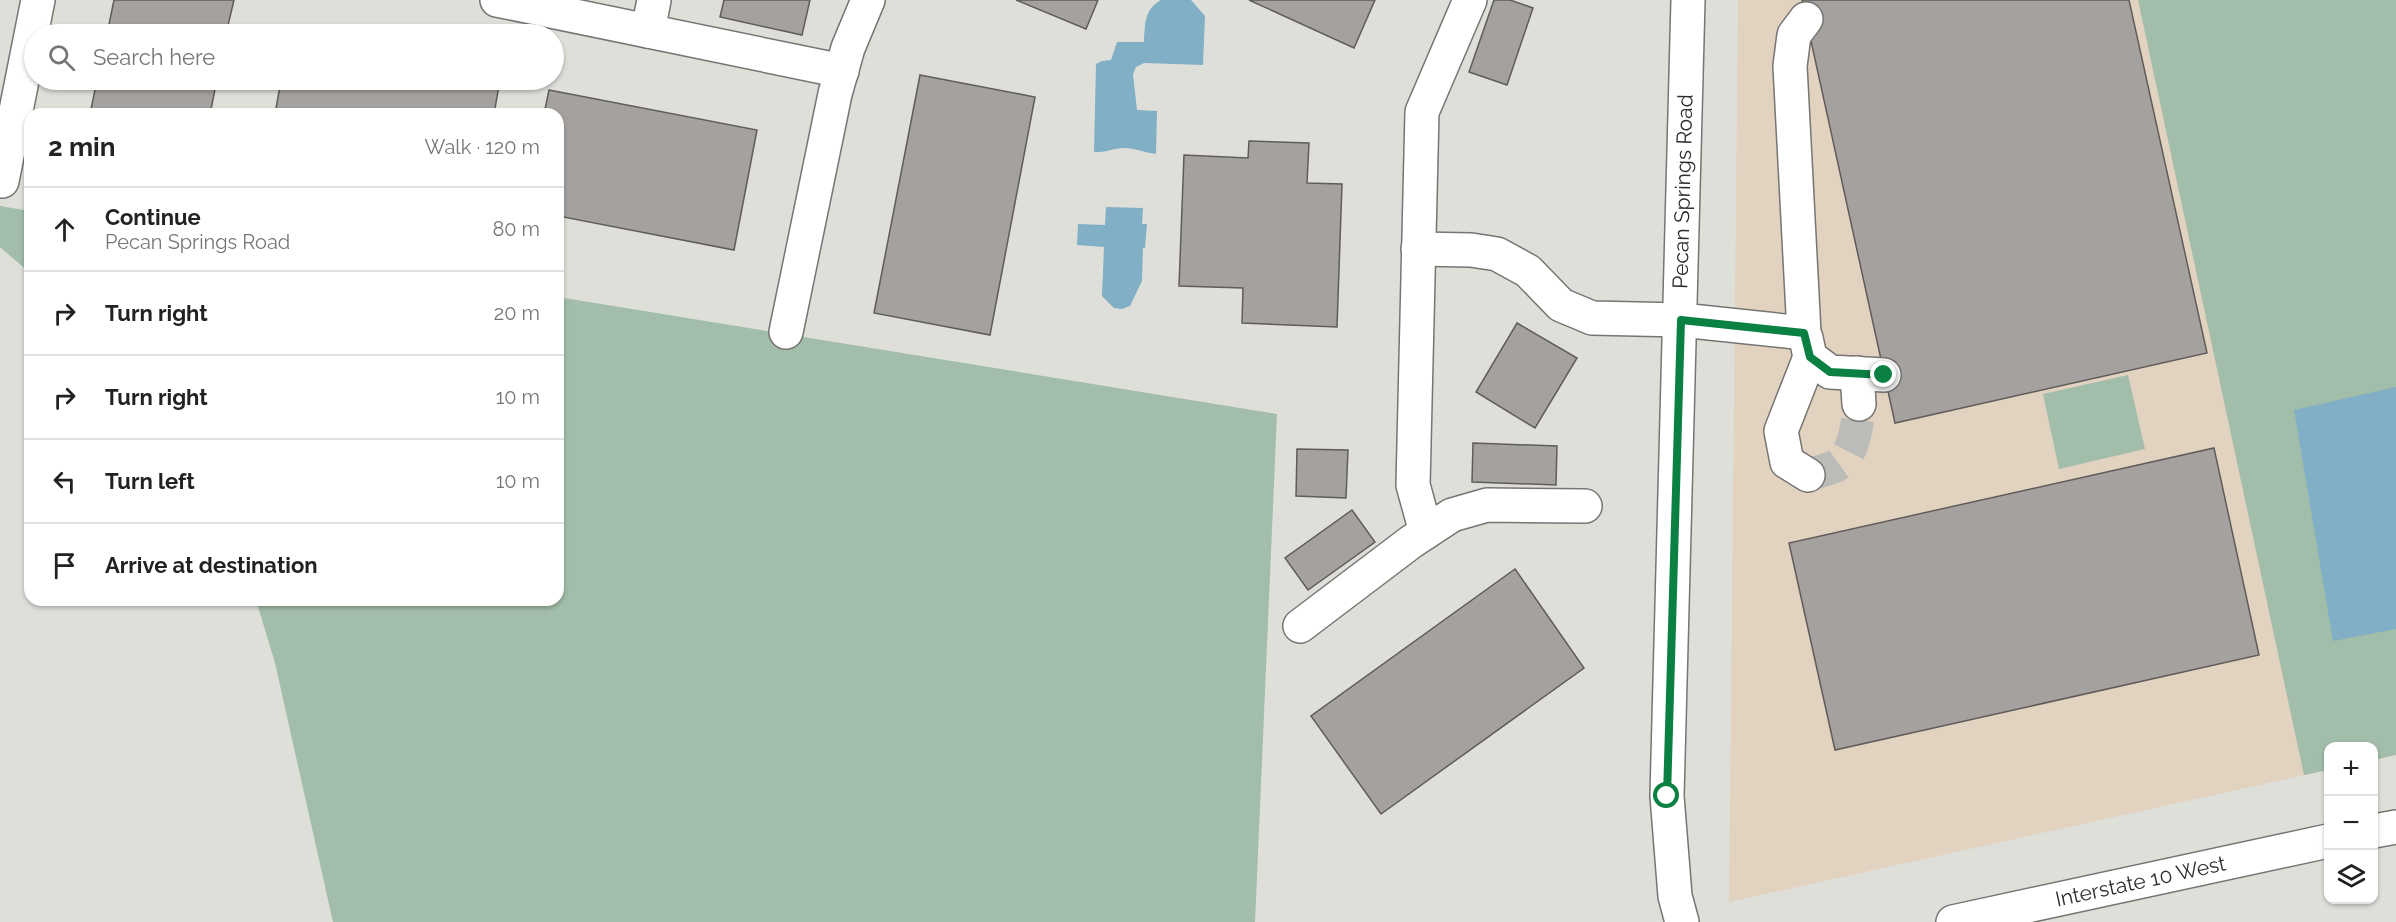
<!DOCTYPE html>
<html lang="en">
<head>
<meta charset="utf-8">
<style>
  :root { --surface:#fff; --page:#f2f2f2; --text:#222; --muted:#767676; --line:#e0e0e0 }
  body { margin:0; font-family:Raleway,sans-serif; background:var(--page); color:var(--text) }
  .controls { position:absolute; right:18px; bottom:18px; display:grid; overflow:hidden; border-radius:12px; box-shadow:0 2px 4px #0004 }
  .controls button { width:54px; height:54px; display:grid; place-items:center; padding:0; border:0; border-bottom:2px solid var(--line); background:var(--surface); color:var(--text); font:30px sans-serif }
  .stop { position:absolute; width:18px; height:18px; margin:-14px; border:4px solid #0b8043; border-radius:50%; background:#fff }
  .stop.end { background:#0b8043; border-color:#fff; box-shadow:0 2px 6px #0008 }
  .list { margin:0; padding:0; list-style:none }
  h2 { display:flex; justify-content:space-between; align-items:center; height:78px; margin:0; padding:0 24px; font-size:26px }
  h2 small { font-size:20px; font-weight:400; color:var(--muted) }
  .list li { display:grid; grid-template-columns:39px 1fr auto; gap:18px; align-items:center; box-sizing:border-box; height:84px; padding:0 24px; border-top:2px solid var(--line) }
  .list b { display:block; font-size:22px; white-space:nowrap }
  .list p { margin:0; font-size:20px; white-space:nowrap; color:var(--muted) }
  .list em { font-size:20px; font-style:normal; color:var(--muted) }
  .icon { flex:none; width:33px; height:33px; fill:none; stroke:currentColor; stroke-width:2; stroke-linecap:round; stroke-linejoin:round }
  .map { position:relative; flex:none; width:2396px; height:922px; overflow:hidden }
  .search { position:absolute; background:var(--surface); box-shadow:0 2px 4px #0004; left:24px; top:24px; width:540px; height:66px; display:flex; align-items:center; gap:15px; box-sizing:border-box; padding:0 21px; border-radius:33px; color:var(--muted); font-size:22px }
  .panel { position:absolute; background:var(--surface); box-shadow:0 2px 4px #0004; left:24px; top:108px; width:540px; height:498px; border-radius:18px }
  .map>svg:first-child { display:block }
</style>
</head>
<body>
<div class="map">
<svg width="2396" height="922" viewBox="0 0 2396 922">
  <rect width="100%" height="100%" fill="#dfdfda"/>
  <!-- commercial -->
  <path fill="#e2d2c0" d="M1738,0H2396V755L2374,760V746H2328V770L1729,902Z"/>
  <!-- green -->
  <path fill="#a2bda9" d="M2138,0H2396V755L2374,760V746H2328V770L2304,775Z
    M0,206L30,211V273L0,247Z
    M558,297L1277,414L1255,922H333L275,663L256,600H558Z
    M2128,375L2145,449L2059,469L2043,394Z"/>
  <!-- water -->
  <path fill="#81afc5" d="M1161,0H1191L1205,16L1203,65L1144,63L1136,67L1133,74L1137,110L1157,111L1156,154C1146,153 1137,149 1127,148C1115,147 1106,153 1094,152L1096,64L1102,61L1111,60L1117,42H1144C1145,25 1144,9 1161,0Z
    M1106,207L1143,208L1142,224H1147L1145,248H1143L1142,281L1130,306L1122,309L1114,308L1102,296L1104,247L1077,245L1078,224L1105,225Z
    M2396,387V629L2333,641L2294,410Z"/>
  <!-- building -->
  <path fill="#a5a19e" stroke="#5f5c5a" stroke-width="1.5" d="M114,0H234L226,34H107Z
    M724,0H810L802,35L720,17Z
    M1016,0H1098L1086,29Z
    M1249,0H1375L1354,48Z
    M1494,0H1510L1533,8L1507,85L1469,72Z
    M1802,0H2129L2207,353L1895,423Z
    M920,75L1035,97L990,335L874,313Z
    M97,80H217L210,114H90Z
    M281,80H500L494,114H275Z
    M549,90L757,130L734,250L558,216V114H544Z
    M1249,141L1309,143L1307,183L1342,184L1337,327L1242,323L1243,288L1179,286L1184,155L1248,158Z
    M1517,323L1577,358L1535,428L1476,392Z
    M1473,443L1557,446L1556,485L1472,482Z
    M2214,448L2259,655L1835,750L1789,543Z
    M1297,449L1348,450L1346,498L1296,496Z
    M1352,510L1375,542L1308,590L1285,558Z
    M1515,569L1584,668L1381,814L1311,716Z"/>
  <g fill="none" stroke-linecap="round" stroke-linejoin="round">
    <!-- minor-tunnel -->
    <path stroke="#bbbbb7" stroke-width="33" stroke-dasharray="33 16" stroke-linecap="butt" d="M1808,475C1817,472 1827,470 1836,466C1854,457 1858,422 1859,404"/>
    <!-- minor casing -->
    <g stroke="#767572" stroke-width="36">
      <g id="minor">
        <path d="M497,0L842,71"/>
        <path d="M648,31L654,0"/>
        <path d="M2,181L38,0"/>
        <path d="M1418,249L1471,250L1497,254L1528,271L1561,305L1592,318L1681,320L1804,333L1790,66L1794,35L1806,19"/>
        <path d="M786,332L835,94L848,48L868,0"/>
        <path d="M1806,338L1810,357L1830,372L1884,375"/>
        <path d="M1857,373L1859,404"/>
        <path d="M1808,475L1787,462L1781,431L1810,357"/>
        <path d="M1426,532L1413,485L1422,112L1470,0"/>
        <path d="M1300,626L1411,542L1452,515L1487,505L1585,506"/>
        <path id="s1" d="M1682,922L1675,896L1667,796L1688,0"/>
      </g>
    </g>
    <!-- major casing -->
    <g stroke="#767572" stroke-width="36">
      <g id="major">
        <path d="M2374,831L2396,827"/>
        <path id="s2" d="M1953,922L2328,841"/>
      </g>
    </g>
    <!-- minor -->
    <use href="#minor" stroke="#fff" stroke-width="33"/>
    <!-- major -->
    <use href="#major" stroke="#fff" stroke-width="33"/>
  </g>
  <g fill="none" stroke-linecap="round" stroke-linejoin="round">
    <!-- route -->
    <path stroke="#0b8043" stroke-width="8" d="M1667,796L1681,320L1804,333L1810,357L1830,372L1884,375"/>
  </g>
  <g text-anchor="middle" stroke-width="5" stroke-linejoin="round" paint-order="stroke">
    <!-- street labels -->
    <g font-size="21" fill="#2d2d2b" stroke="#fff">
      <text dy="7" stroke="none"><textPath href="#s1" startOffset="732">Pecan Springs Road</textPath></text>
      <text dy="7" stroke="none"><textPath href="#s2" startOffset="192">Interstate 10 West</textPath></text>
    </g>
  </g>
</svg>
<div class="controls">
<button>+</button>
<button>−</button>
<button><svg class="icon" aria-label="layers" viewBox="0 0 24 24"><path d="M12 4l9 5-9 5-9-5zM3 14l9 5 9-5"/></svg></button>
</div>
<div class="stop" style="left:1667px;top:796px"></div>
<div class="stop end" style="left:1884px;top:375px"></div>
<div class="search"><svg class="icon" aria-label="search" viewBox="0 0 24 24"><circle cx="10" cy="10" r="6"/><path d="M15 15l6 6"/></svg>Search here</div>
<section class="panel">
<h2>2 min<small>Walk · 120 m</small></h2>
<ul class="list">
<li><svg class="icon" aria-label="ahead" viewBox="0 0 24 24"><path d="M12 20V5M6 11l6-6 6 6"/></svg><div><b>Continue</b><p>Pecan Springs Road</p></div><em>80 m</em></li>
<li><svg class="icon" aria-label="right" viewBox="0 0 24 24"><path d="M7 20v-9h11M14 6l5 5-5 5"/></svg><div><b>Turn right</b></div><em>20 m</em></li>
<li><svg class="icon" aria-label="right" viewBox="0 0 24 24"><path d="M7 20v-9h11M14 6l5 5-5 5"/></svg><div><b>Turn right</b></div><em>10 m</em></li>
<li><svg class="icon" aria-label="left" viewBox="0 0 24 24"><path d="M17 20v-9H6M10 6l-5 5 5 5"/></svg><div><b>Turn left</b></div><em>10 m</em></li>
<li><svg class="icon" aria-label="arrive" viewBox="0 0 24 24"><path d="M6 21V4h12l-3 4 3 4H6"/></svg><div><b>Arrive at destination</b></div></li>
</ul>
</section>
</div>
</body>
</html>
